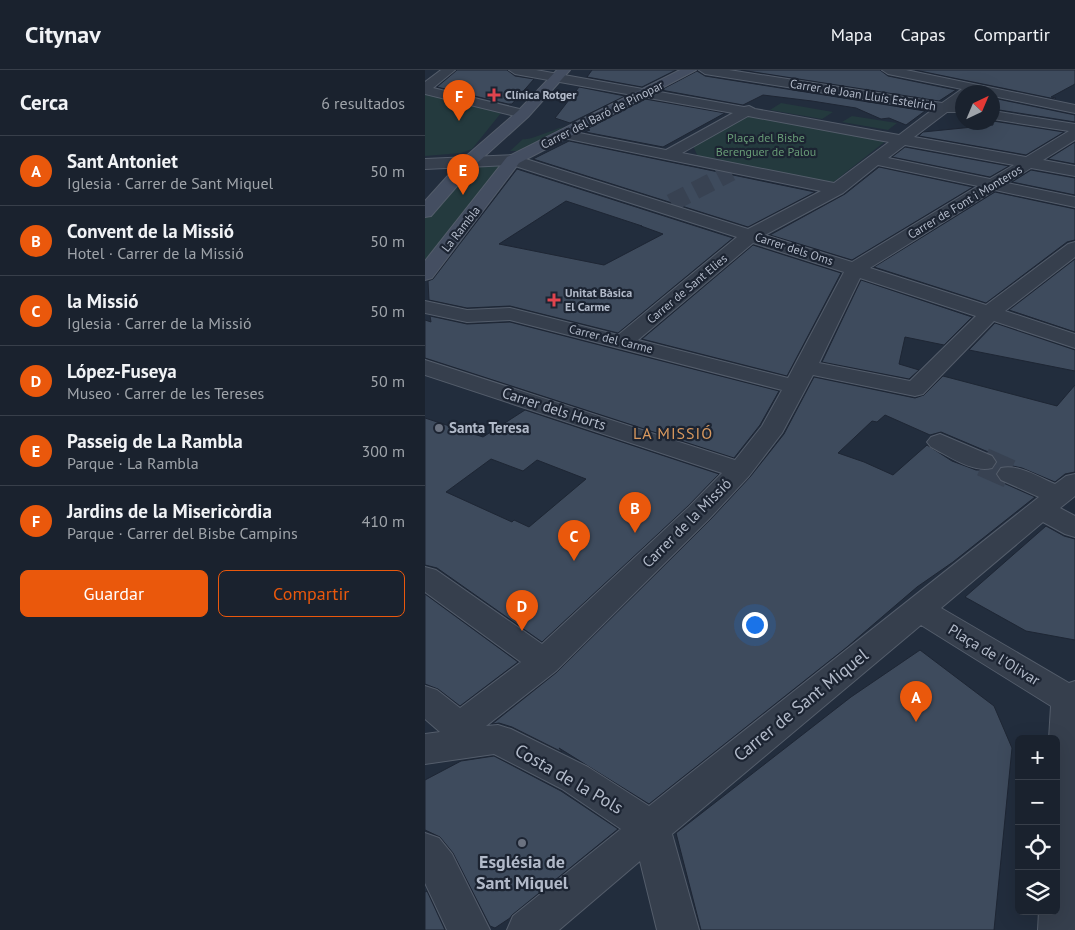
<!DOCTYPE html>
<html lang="es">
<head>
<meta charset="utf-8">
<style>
  :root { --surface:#1a222e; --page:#272f3a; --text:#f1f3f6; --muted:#9fa4aa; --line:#383f4a; --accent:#ea580c }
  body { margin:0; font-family:"PT Sans",sans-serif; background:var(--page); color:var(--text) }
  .controls { position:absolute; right:15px; bottom:15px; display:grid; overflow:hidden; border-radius:8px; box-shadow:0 5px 20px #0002 }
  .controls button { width:45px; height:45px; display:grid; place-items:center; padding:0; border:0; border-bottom:1px solid var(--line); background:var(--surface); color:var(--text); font:25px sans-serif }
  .compass { position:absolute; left:530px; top:15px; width:45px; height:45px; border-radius:50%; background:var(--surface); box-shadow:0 5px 20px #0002; rotate:44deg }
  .you { position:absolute; left:329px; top:554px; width:18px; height:18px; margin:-12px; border:4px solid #fff; border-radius:50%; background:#1a73e8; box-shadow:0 0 0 8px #1a73e833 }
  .badge { display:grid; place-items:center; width:32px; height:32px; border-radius:50%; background:var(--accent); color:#fff; font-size:16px; font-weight:700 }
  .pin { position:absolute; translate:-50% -41px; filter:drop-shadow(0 1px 2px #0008) }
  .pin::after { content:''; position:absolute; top:26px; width:18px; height:15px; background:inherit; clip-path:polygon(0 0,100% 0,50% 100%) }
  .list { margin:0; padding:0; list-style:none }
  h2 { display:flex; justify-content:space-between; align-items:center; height:65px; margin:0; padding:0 20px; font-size:21px }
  h2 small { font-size:16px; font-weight:400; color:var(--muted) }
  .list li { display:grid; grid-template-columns:32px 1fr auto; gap:15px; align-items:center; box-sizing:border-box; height:70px; padding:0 20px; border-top:1px solid var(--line) }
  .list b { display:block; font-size:19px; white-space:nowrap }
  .list p { margin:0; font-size:16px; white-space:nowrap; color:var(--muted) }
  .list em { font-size:16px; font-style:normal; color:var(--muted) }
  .actions { display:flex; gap:10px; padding:15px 20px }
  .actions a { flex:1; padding:11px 0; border:1px solid var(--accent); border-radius:8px; text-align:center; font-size:18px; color:var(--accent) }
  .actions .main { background:var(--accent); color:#fff }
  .icon { flex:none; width:28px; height:28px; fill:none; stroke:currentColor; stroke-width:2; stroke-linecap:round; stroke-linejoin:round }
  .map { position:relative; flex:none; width:650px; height:860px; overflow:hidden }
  header { display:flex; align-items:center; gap:30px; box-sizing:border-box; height:70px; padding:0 25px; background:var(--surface); border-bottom:1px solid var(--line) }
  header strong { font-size:24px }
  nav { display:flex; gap:28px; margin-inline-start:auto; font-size:18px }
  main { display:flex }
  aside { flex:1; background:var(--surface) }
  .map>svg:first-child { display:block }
</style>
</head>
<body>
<header>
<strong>Citynav</strong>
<nav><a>Mapa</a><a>Capas</a><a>Compartir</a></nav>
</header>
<main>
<aside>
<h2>Cerca<small>6 resultados</small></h2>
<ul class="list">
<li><span class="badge">A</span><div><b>Sant Antoniet</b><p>Iglesia · Carrer de Sant Miquel</p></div><em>50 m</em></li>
<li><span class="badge">B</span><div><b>Convent de la Missió</b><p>Hotel · Carrer de la Missió</p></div><em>50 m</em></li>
<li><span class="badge">C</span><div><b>la Missió</b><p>Iglesia · Carrer de la Missió</p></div><em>50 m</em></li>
<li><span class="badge">D</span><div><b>López-Fuseya</b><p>Museo · Carrer de les Tereses</p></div><em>50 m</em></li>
<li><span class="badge">E</span><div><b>Passeig de La Rambla</b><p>Parque · La Rambla</p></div><em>300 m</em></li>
<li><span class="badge">F</span><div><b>Jardins de la Misericòrdia</b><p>Parque · Carrer del Bisbe Campins</p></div><em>410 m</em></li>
</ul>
<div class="actions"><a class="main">Guardar</a><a>Compartir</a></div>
</aside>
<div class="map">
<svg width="650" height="860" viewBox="0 0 650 860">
  <rect width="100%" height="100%" fill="#222d3d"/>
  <!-- green -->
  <path fill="#243a3e" d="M0,23L76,43L47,79L36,83L0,86Z
    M356,33L408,42L397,49L345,40Z
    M427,46L472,53L463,60L417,52Z
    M321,47H336L462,70L406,114L274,89L268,76Z
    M139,57L93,81H85L98,69C105,71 128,59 139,57Z
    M83,92L0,196V146L47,93Z"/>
  <!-- building -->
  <path fill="#3e4b5d" stroke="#1e2634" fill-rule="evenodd" d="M32,0H82L90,6L109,9L87,34H83L12,17Z
    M167,0H251L217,17L162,7Z
    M316,0H455L463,6L531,20L514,31Z
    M490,0H650V14L626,27L631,28L630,29Z
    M272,1L280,6L500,41L481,55L464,48L456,49L431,38L387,31L338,25L318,35L236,20Z
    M154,17L200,26L145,53L130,48Z
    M568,28L650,45V52L568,39Z
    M220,29L300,43L238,77L160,62L165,60L162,59Z
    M568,51L639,62L601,85L494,66L498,62L568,55Z
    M144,71L390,122L323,157L108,89Z
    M650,72V94L623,89Z
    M480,77L584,96L565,107L467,87Z
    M454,97L548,117L427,190L345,165L420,124Z
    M92,99L308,168L193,263L85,236L42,238L4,230L3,211L8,209ZM141,131L217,156H216L238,164L179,195L74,174Z
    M606,100L650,108V125L587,112Z
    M570,122L650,139V170L642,172L561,233L449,197Z
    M328,175L416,203L362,306L217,269Z
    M650,189V262L584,240Z
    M436,210L547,247L519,275L480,267L474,294L494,300L484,309L397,292Z
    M5,246L42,254L85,252L354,321L335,355L309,388L0,288V250L6,252Z
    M570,253L650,280V301L544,280Z
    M518,306L632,336L650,315V402L640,404L630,412L597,398L583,395L574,397L570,403L574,411L610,427L528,492L492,517L422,577L224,734L134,678L137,682L87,657L74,653L67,654L132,602L285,450L325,407L359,364L389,307L490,328L499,325ZM460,345L505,365L516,362L568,384L573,393L567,400H551L527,391L502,375L468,405L439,392L413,383L447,351L452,352Z
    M100,340L294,404L263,436L117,572L12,498L0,495V348L58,367ZM66,389L98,401L112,390L161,409L104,457L89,450L87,452L21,422Z
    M621,456L639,466L650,469V570L601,561L540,527Z
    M0,524L93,592L35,636L13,619L0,614Z
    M495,580L569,636L587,678L569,860H276L251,763L426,627Z
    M69,686L136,721L193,759L87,845L85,848L70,858L65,856L28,783L15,767L0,760V710L36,691Z
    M2,821L20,860H0V822Z"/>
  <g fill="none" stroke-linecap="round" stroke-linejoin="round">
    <!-- street-tunnel-far1 -->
    <path stroke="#384252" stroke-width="18" stroke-dasharray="18 9" stroke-linecap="butt" d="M246,133L306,102"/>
    <!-- street-tunnel -->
    <path stroke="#384252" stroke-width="29" stroke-dasharray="29 15" stroke-linecap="butt" d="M558,392L585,404"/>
    <!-- street casing -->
    <g stroke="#545d6b" stroke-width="2">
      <path id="street" d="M16,0H30L8,18L103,41L105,44L98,48L0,24V12Z
        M84,0H111L319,37L324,36L330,39L474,65L507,40L280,4L274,0H304L517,33L537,19L463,4L457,0H481L650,35V43L568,26V22L543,21L544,22H538V30L531,35L537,39L535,42H522L489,67L601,87L644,61L568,49V41L650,54V70L618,90L650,96V106L606,98L582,113L650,127V137L570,120L445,198L561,235L643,174L650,172V187L580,241L650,264V278L569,251L498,324L490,326L388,305L357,363L324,406L284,449L131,601L61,656L73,655L86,659L163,697L224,736L614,427L576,410L572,404L576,398C594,394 613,407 630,414L641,406L650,404V426L635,438L650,446V467L640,464L618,452L516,538L644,613L650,611V860H613L614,841H631V669H624L626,636L496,555L247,764L274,860H232L215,791L134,860H82L88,846L196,759L137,719L69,684L0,694V664L15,662L0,649V616L12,620L35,638L96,592L0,522V497L11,500L117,574L264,437L297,403L0,305V290L310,390L337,356L357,320L85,250L42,252L0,243V231L42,240L85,238L193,265L312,167L87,95L0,99V89L88,85L323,159L396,121L134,67L132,64L134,61L139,60L241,80L308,43L90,4ZM323,46L464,72L409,113L257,83ZM480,75L589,95L565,109L463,88ZM453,95L553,116L427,192L340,165L418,123ZM328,173L419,202L363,308L213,270ZM435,208L551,246L485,311L394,293Z
        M515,364L567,386L571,392L567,398C547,403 524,386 506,377L502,372L506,367Z
        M0,763L14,768L27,784L65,860H22L0,813Z"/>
    </g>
    <!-- secondary casing -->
    <g stroke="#545d6b" stroke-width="2">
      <path id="secondary" d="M132,0H145L103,47L51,94L6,146L0,147V131L39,88L93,41Z
        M255,0H271L94,93L7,208L0,210V191L82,87Z"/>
    </g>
    <!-- street -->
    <use href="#street" fill="#363f4d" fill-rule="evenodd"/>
    <!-- secondary -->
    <use href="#secondary" fill="#444e61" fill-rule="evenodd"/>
  </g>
  <!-- markers -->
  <g fill="#e0444e" stroke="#1c2432" stroke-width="2">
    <path d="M66.5 17.5h5v5h5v5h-5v5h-5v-5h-5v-5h5z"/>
    <path d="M126.5 222.5h5v5h5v5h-5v5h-5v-5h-5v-5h5z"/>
  </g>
  <g fill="#6b7280" stroke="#1c2432" stroke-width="2">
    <circle cx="14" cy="358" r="5"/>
    <circle cx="97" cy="773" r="5"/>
  </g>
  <g text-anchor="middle" stroke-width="4.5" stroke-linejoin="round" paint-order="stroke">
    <!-- far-poi labels -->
    <g font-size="12" font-weight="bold" fill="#b2bac9" stroke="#1c2432" text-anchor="start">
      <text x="80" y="29">Clínica Rotger</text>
      <text x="140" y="227">Unitat Bàsica<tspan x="140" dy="14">El Carme</tspan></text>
    </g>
    <!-- far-street labels -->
    <g font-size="12" fill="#b2bac9" stroke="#1c2432">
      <text transform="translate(438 25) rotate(9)" y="4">Carrer de Joan Lluís Estelrich</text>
      <text transform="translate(177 45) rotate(-27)" y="4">Carrer del Baró de Pinopar</text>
      <text transform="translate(540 132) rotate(-31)" y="4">Carrer de Font i Monteros</text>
      <text transform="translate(36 159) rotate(-52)" y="4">La Rambla</text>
      <text transform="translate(369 179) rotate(18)" y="4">Carrer dels Oms</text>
      <text transform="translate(262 219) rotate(-40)" y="4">Carrer de Sant Elies</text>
      <text transform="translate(186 269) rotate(14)" y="4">Carrer del Carme</text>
    </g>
    <!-- far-park labels -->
    <g font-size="12" fill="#689b76" stroke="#1c2432">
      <text x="341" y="72">Plaça del Bisbe<tspan x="341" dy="14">Berenguer de Palou</tspan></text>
    </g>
    <!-- street labels -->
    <g font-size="15" fill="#b2bac9" stroke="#1c2432">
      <text transform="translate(129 339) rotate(18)" y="5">Carrer dels Horts</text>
      <text transform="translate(262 453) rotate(-45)" y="5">Carrer de la Missió</text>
      <text transform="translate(569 585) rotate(31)" y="5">Plaça de l'Olivar</text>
    </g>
    <!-- poi labels -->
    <g font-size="15" font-weight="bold" fill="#b2bac9" stroke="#1c2432" text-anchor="start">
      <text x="24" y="363">Santa Teresa</text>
    </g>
    <!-- neighbourhood labels -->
    <g font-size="16" letter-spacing="1" fill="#d8985e" stroke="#1c2432">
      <text x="248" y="369">LA MISSIÓ</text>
    </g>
    <!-- near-street labels -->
    <g font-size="18" fill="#b2bac9" stroke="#1c2432">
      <text transform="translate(376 635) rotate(-39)" y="6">Carrer de Sant Miquel</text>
      <text transform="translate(144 709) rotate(30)" y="6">Costa de la Pols</text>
    </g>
    <!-- near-poi labels -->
    <g font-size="18" font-weight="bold" fill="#b2bac9" stroke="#1c2432">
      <text x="97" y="798">Església de<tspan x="97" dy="21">Sant Miquel</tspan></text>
    </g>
  </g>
</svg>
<div class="controls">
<button>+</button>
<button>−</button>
<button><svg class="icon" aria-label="locate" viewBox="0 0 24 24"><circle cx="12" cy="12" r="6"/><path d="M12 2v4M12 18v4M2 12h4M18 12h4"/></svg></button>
<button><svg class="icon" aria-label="layers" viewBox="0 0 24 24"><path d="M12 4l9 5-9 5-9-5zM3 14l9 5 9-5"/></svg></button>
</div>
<svg class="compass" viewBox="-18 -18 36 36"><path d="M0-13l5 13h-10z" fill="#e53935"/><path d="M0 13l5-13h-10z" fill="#9fa4aa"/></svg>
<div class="you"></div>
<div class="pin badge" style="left:491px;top:652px">A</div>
<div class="pin badge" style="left:210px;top:463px">B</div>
<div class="pin badge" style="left:149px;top:491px">C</div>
<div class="pin badge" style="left:97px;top:561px">D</div>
<div class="pin badge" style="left:38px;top:125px">E</div>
<div class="pin badge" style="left:34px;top:51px">F</div>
</div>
</main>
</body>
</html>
